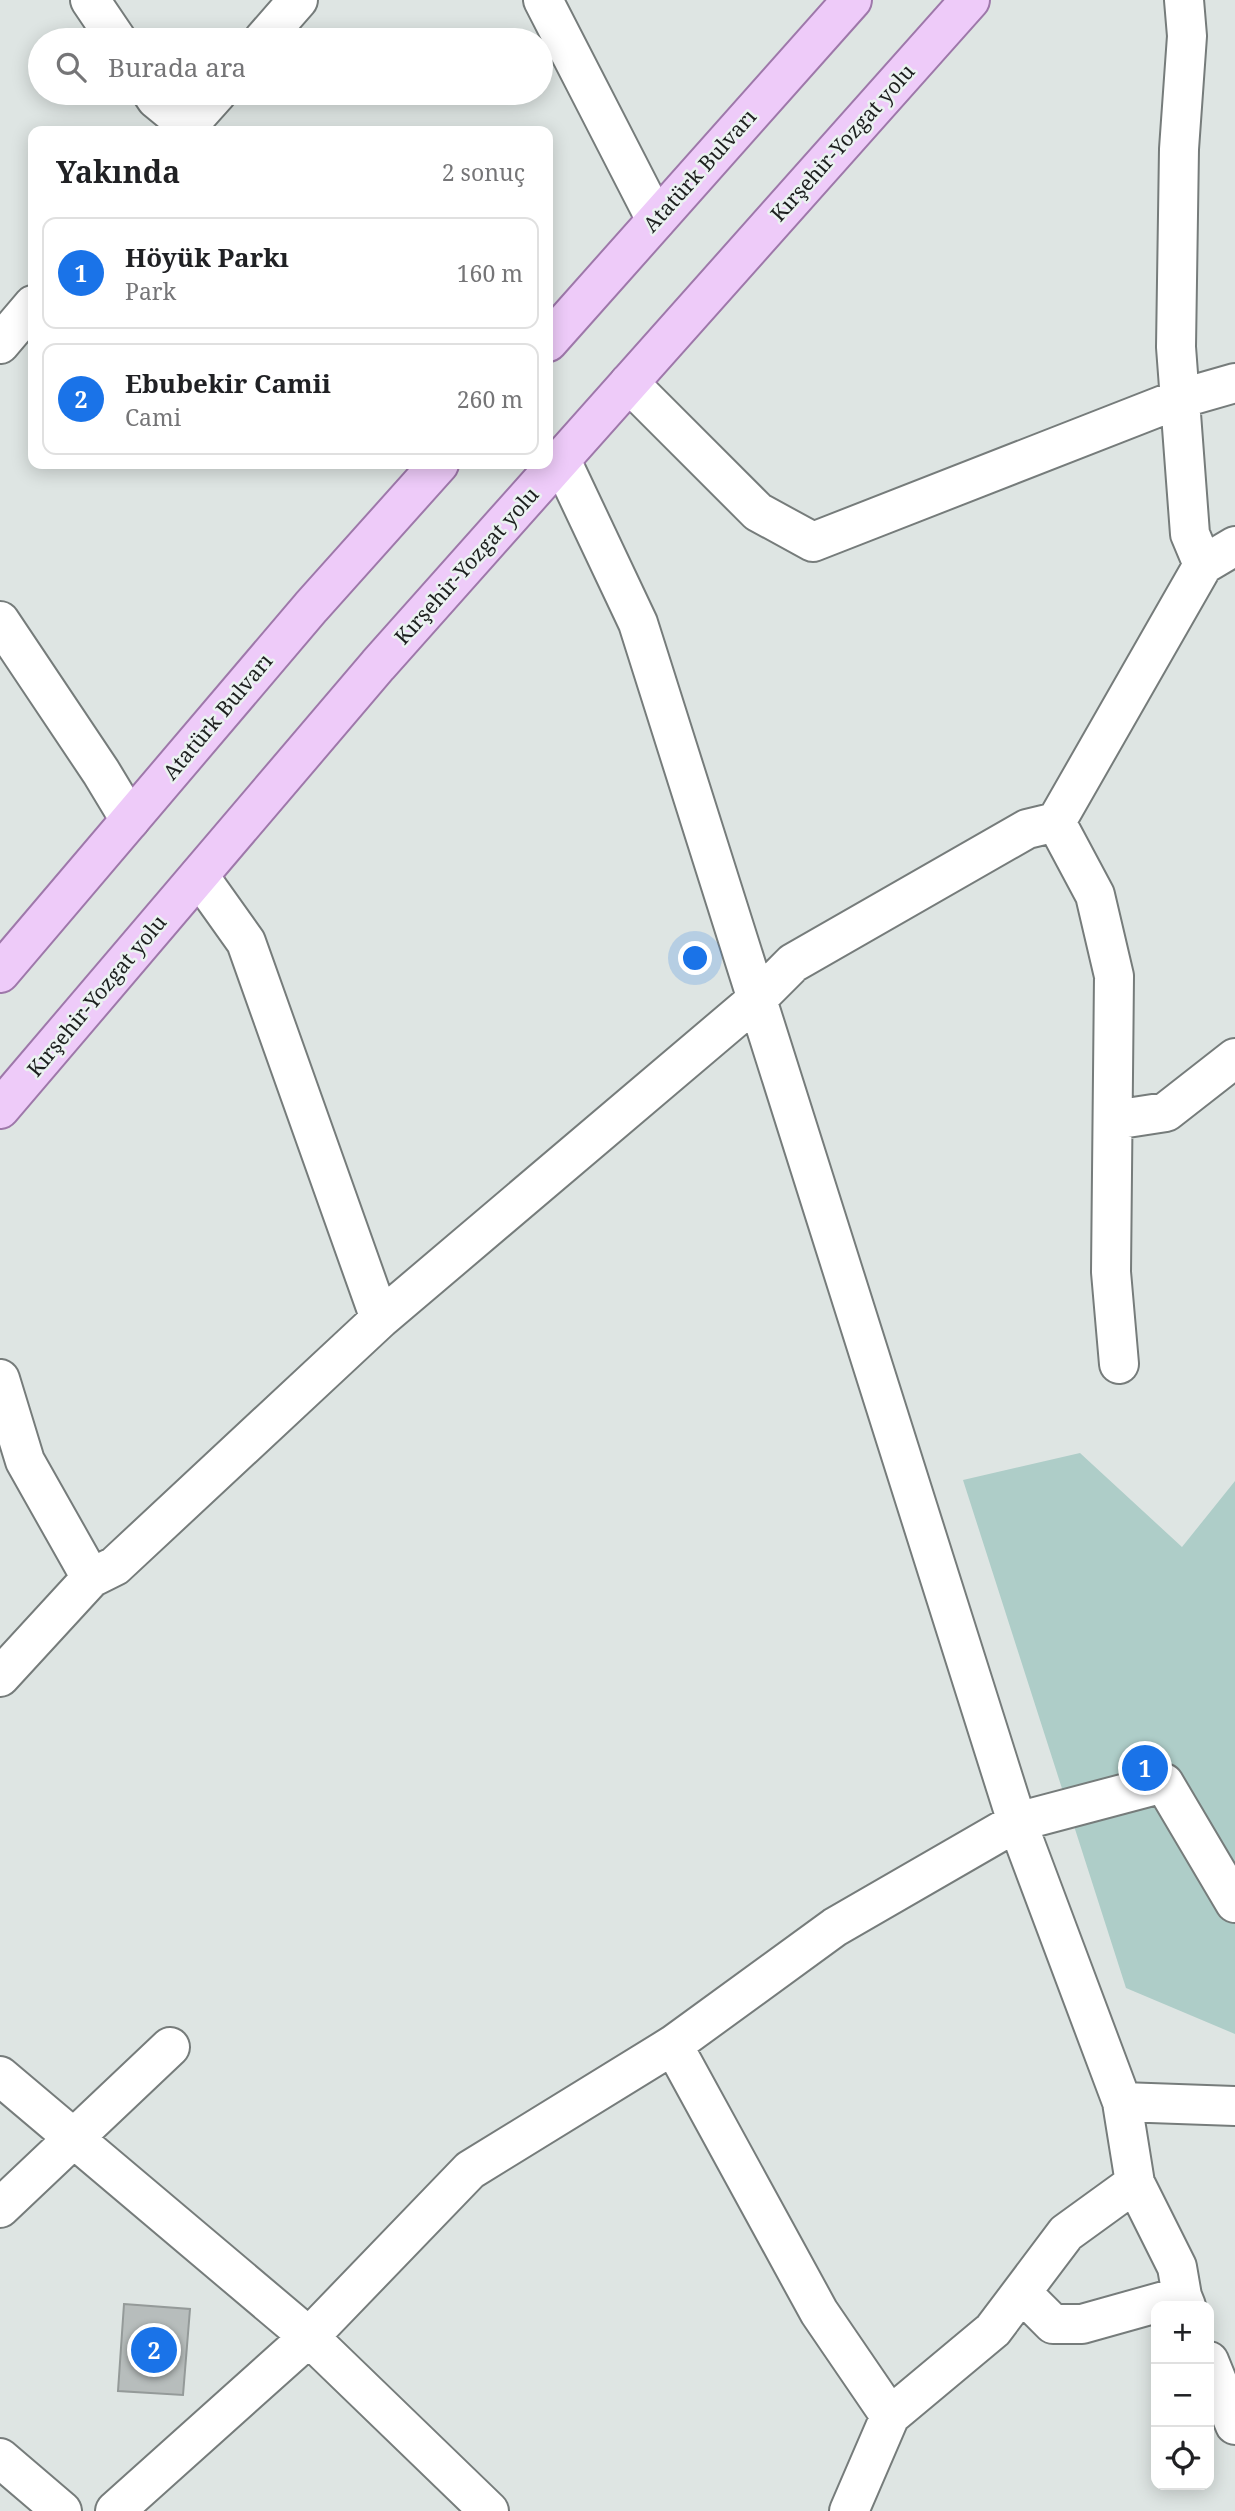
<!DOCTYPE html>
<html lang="tr">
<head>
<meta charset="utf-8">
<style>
  :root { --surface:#fff; --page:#f6f6f6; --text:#202124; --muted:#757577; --line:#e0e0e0; --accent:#1a73e8 }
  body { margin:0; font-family:"Noto Serif",serif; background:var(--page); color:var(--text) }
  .controls { position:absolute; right:21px; bottom:21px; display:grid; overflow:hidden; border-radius:14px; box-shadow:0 4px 18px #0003 }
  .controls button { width:63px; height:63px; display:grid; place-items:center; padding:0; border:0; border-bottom:2px solid var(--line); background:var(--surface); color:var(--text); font:35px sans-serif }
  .you { position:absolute; left:696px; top:959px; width:24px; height:24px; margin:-18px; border:5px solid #fff; border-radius:50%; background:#1a73e8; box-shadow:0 0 0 10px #1a73e833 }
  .badge { display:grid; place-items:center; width:46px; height:46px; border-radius:50%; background:var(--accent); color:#fff; font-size:23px; font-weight:700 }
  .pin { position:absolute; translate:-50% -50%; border:4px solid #fff; box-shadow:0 2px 7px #0006 }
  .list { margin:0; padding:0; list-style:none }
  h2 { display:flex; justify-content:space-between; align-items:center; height:91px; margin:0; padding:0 28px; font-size:30px }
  h2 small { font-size:23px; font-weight:400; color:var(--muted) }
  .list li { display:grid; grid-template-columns:46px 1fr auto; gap:21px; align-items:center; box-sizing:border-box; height:112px; margin:0 14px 14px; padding:0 14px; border:2px solid var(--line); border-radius:14px }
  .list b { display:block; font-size:26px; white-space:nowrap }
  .list p { margin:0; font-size:23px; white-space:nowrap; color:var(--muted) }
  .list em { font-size:23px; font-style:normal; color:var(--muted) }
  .icon { flex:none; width:38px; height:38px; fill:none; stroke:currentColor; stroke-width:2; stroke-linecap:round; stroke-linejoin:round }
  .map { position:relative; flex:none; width:1235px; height:2511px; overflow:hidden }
  .search { position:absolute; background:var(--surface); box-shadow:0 4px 18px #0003; left:28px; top:28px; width:525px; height:77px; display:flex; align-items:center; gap:18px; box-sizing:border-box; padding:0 24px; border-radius:38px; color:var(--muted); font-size:26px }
  .panel { position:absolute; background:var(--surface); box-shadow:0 4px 18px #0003; left:28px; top:126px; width:525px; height:343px; border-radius:14px }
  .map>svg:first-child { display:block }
</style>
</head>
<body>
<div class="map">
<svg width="1235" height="2511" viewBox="0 0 1235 2511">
  <rect width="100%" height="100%" fill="#dee5e3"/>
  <!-- green -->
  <path fill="#aecdc8" d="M1080,1453L1182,1547L1235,1481V2034L1126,1988L963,1480Z"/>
  <!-- building -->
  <path fill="#b7bdbc" stroke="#949a99" stroke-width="2" d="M124,2304L190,2309L183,2395L118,2391Z"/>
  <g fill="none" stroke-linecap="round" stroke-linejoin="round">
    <!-- minor casing -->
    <g stroke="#767c7b" stroke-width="42">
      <path id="minor" d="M90,0L117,40
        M543,0L656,220
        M1184,0L1187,36L1179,149L1176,347L1190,534L1203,565
        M263,40L298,0
        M152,93L156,99L195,131
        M183,131L217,93
        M0,344L33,305
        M629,383L758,512L813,542L1179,399L1235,383
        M561,460L638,623L1017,1822L1122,2102L1135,2183L1177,2267L1182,2296L1186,2306
        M0,621L101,772L130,820
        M1056,822L1095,895L1114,976L1111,1272L1119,1364
        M199,876L246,942L380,1319
        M1114,1120L1166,1112L1235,1058
        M0,1379L25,1461L91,1578
        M0,1677L91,1578L115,1566L380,1319L756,1000L793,963L1027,829L1056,822L1203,565L1235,546
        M673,2045L819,2312L890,2416
        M0,2076L309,2337L489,2511
        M1122,2102L1235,2106
        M0,2208L170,2047
        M1022,2293L1053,2324H1082L1182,2296
        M1209,2361L1235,2425
        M0,2458L62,2511
        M115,2511L309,2337L470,2170L673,2045L835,1927L1017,1822L1164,1783L1235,1903
        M849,2511L890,2416L993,2330L1066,2233L1135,2183"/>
    </g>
    <!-- major casing -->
    <g stroke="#9e78aa" stroke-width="42">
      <path id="major" d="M548,342L852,0
        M0,973L311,607L439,464
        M0,1109L378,665L970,0"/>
    </g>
    <!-- minor -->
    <use href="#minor" stroke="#fff" stroke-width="38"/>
    <!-- major -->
    <use href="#major" stroke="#eecbf9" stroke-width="38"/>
  </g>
  <g text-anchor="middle" stroke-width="5" stroke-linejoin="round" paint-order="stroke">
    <!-- street labels -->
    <g font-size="21" fill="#1d201f" stroke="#ebf2f1">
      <text transform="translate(843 143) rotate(-48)" y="7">Kırşehir-Yozgat yolu</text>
      <text transform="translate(700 171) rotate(-48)" y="7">Atatürk Bulvarı</text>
      <text transform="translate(467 566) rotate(-48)" y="7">Kırşehir-Yozgat yolu</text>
      <text transform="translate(218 717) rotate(-50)" y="7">Atatürk Bulvarı</text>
      <text transform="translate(97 996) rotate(-50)" y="7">Kırşehir-Yozgat yolu</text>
    </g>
  </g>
</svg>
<div class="controls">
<button>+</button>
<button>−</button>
<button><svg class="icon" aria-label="locate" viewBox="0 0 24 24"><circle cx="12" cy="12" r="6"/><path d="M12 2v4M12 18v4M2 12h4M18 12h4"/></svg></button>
</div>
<div class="you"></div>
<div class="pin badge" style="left:1145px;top:1768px">1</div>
<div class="pin badge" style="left:154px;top:2350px">2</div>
<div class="search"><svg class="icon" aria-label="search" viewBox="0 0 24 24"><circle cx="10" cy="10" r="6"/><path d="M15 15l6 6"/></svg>Burada ara</div>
<section class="panel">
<h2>Yakında<small>2 sonuç</small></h2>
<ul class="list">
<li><span class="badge">1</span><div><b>Höyük Parkı</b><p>Park</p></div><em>160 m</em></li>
<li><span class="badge">2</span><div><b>Ebubekir Camii</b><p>Cami</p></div><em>260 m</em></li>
</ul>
</section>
</div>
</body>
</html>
